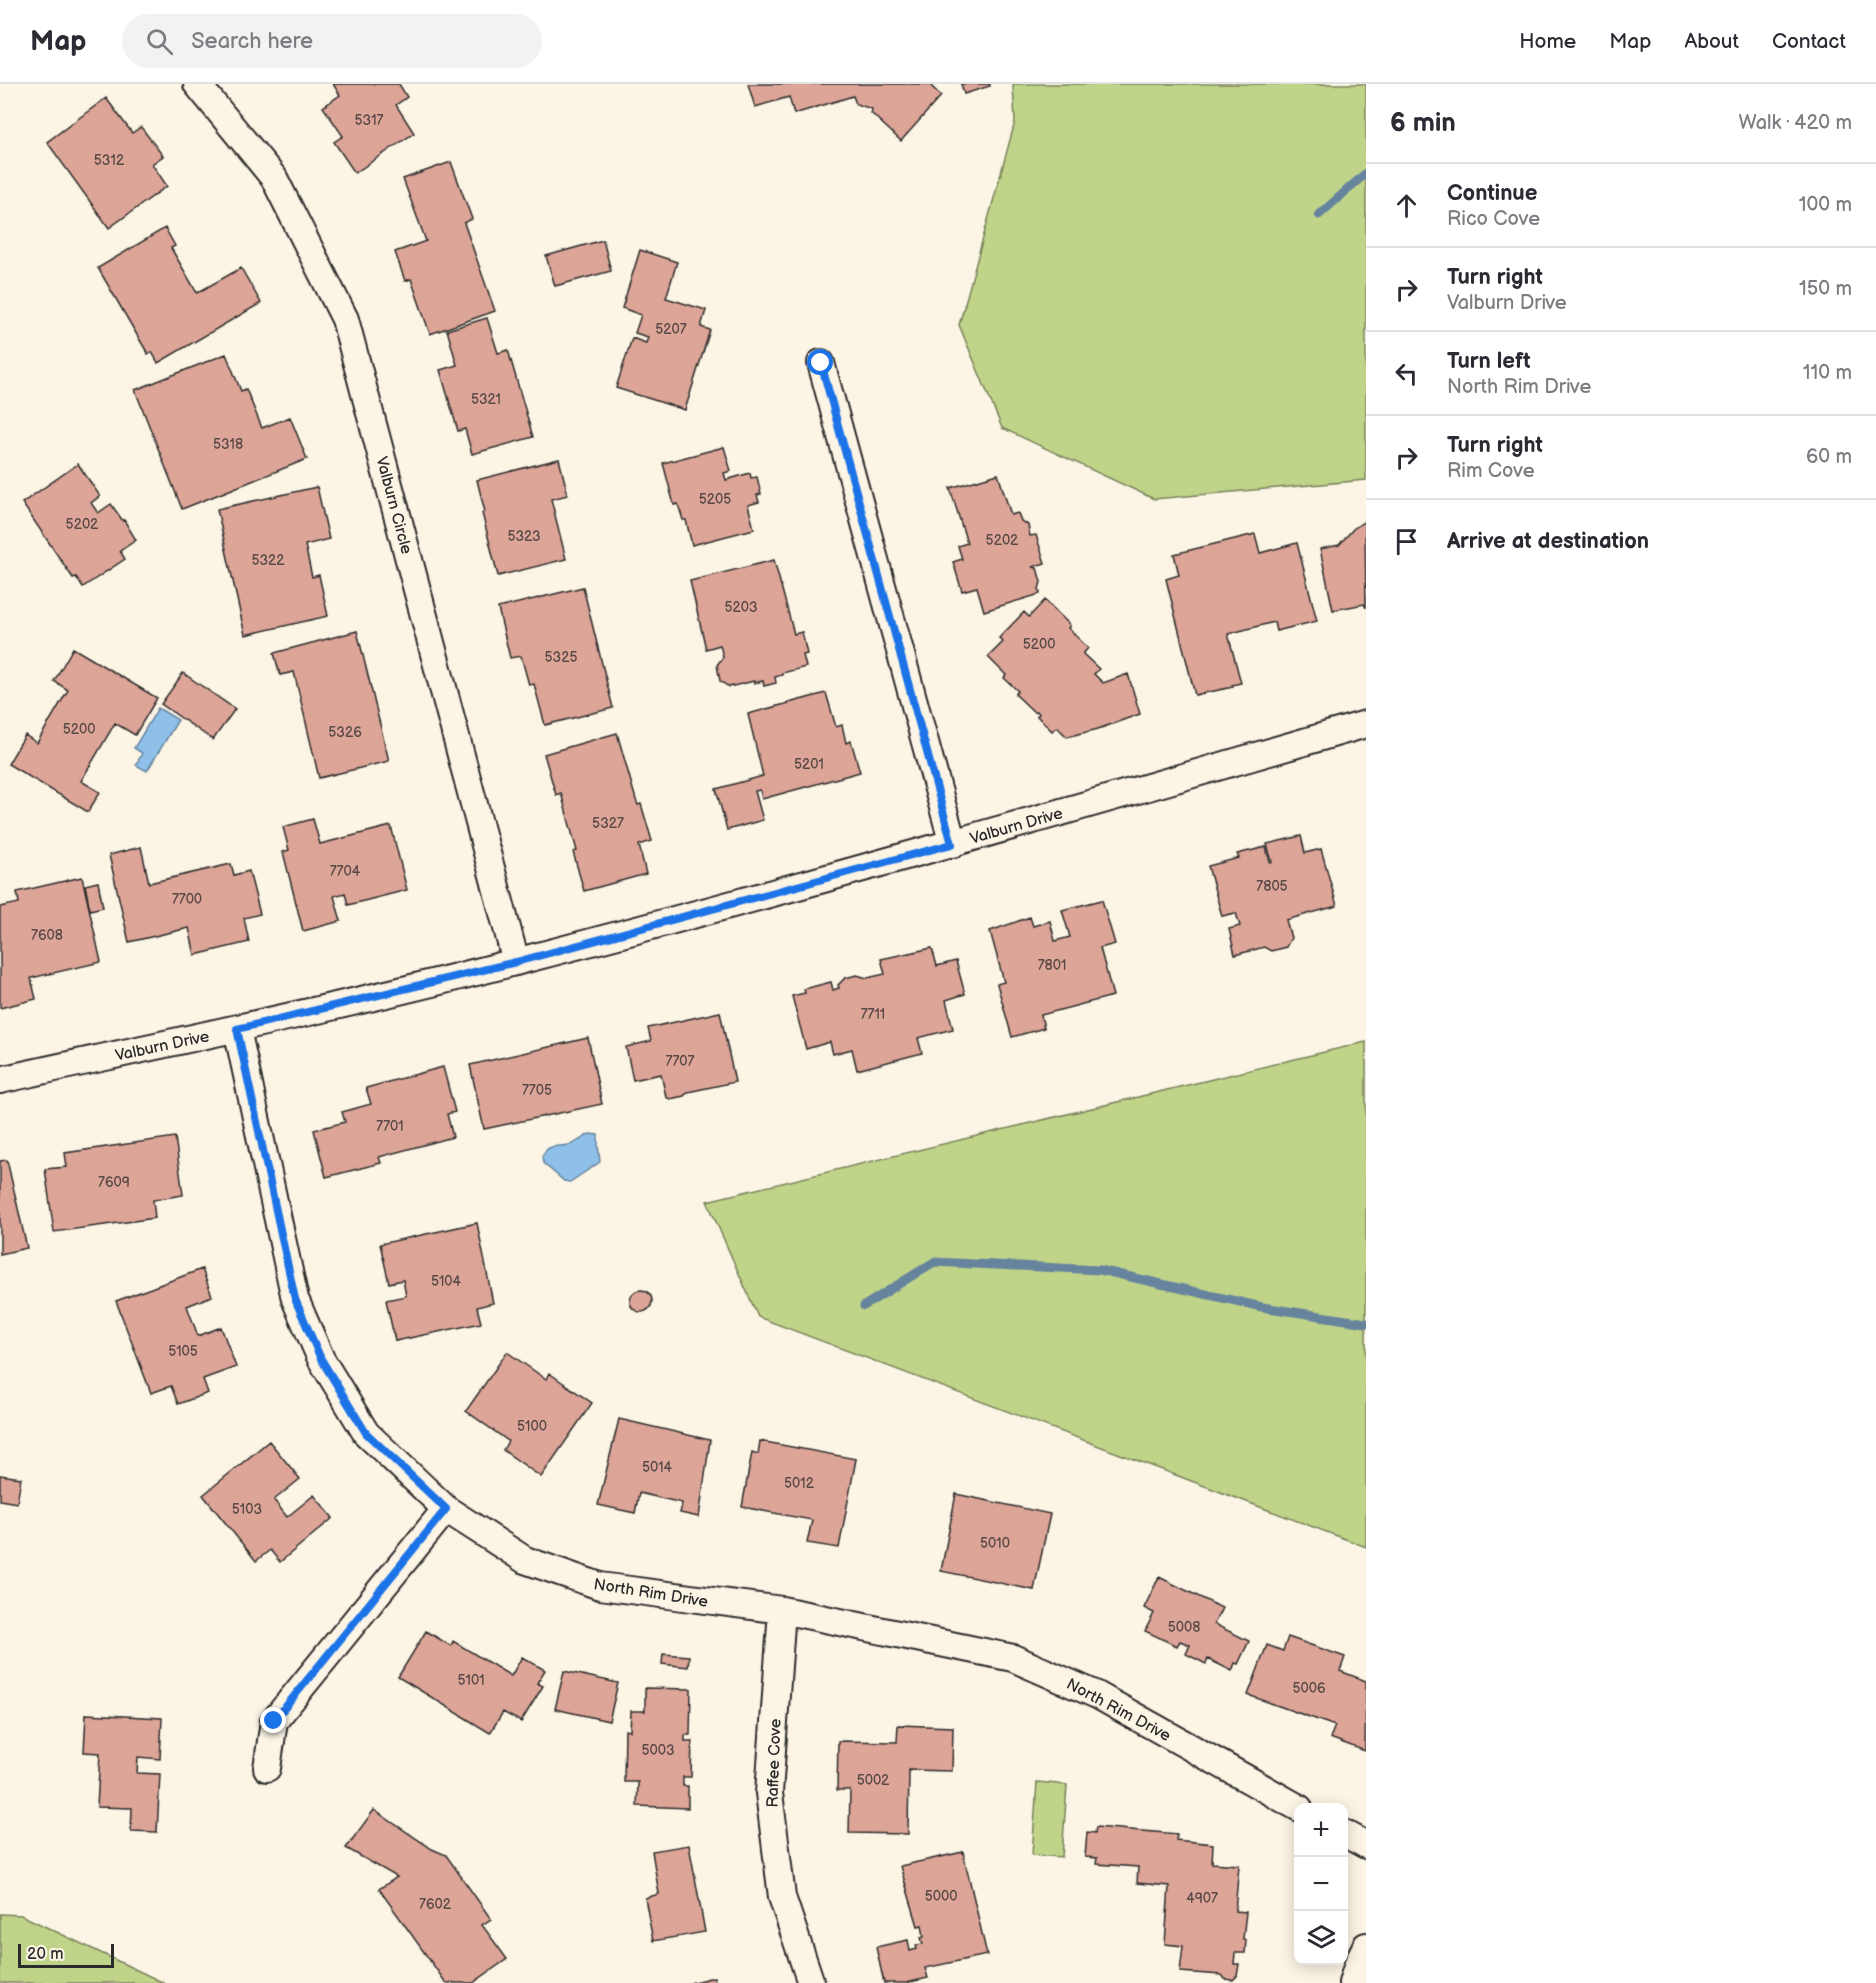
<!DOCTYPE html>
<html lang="en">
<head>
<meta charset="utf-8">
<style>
  :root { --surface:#fff; --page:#f2f2f3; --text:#2b2b33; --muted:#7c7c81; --line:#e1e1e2 }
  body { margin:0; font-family:"Balsamiq Sans",sans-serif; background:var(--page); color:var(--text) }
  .controls { position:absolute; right:18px; bottom:18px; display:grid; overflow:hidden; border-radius:12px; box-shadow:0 3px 15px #0003 }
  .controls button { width:54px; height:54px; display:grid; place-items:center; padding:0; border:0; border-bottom:2px solid var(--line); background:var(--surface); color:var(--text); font:30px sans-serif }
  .scale { position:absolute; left:18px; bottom:15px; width:96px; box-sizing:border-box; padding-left:6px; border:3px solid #2b2b2b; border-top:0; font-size:16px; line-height:21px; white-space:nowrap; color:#2b2b2b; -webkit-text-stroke:4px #fcf5e5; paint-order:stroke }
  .stop { position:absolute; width:18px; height:18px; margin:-14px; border:4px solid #1a73e8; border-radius:50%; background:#fff }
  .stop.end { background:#1a73e8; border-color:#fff; box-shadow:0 2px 6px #0008 }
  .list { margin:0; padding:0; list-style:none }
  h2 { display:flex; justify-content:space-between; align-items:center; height:78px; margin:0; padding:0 24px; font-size:26px }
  h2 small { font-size:20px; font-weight:400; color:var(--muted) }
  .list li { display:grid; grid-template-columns:39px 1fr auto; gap:18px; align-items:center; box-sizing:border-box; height:84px; padding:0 24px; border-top:2px solid var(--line) }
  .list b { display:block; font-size:22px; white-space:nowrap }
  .list p { margin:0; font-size:20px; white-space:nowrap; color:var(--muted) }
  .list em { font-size:20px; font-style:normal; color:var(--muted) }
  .icon { flex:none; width:33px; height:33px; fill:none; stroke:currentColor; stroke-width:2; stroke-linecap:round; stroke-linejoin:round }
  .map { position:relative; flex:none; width:1366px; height:1899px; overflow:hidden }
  header { display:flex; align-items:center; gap:36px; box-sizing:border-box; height:84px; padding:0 30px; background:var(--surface); border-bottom:2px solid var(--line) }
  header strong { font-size:28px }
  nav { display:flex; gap:33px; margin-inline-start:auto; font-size:21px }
  .search { width:420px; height:54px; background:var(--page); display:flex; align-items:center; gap:15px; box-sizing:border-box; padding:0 21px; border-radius:33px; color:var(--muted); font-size:22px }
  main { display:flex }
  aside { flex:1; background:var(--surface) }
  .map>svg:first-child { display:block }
</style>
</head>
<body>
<header>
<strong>Map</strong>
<div class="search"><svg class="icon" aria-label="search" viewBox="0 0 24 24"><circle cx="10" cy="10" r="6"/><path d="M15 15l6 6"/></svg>Search here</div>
<nav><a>Home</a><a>Map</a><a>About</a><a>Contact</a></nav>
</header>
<main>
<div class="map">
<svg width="1366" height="1899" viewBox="0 0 1366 1899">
  <rect width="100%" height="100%" fill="#fcf5e5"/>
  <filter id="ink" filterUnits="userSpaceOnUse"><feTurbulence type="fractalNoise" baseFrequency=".0167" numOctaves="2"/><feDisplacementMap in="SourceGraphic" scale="12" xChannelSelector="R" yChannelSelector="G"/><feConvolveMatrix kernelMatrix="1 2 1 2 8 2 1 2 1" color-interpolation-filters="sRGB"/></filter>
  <g filter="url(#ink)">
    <!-- green -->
    <path fill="#c0d489" stroke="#76805a" stroke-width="1.5" d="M1013,0H1366V396L1154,415L1002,344L959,241L1015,38Z
      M1366,958V1463L758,1233L707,1117Z
      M1037,1698L1067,1701L1062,1773L1032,1771Z
      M0,1830L21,1831L164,1899H0Z"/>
    <!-- water -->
    <path fill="#8ec0ea" stroke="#66849e" stroke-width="1.5" d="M158,624L178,636L147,687L136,681L142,669L134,664Z
      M589,1050L598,1051V1061L600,1078L570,1098L564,1097L543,1079L542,1072C550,1057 559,1065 572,1060C578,1058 583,1054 589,1050Z"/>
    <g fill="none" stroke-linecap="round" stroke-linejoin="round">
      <!-- stream -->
      <path stroke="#66849e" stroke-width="9" d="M1319,131L1366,89
        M864,1222L934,1178L1100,1186L1262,1223L1366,1239"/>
    </g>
    <!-- building -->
    <path fill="#dda498" stroke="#2b2b2b" stroke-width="1.5" d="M333,0H399L407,13L396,21L414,49L355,89L334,58L343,52L323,23L340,11Z
      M748,0H929L941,12L901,57L871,29L872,25L856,20L853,12L794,30L789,13L755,23Z
      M961,0H990V2L964,10Z
      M106,14L132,49L141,43L163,72L152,80L167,102L109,144L47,58Z
      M451,78L472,135L464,139L495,227L430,250L411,195L405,197L395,168L426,157L403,95Z
      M165,144L175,162L171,164L197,209L241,184L261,219L158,279L152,268L148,270L98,184Z
      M603,156L611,187L555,202L546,172Z
      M640,166L677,178L666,214L706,226L701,243L710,246L685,326L616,304L632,254L646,259L648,253L635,249L641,231L622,224Z
      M487,234L498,269L508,266L533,353L472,370L465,345L458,347L440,286L457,281L447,246Z
      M226,270L241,307L246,305L262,344L290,333L307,375L182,425L135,306Z
      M724,363L731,387L724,389L726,396L750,389L751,394L757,393L761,410L757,411L759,418L748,421L754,445L692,461L686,436H683L678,420L674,421L663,379Z
      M559,375L568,411L551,415L566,475L498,492L482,429L485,428L477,396Z
      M78,380L100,412L91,419L98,429L111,420L123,437L124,436L136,456L120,467L125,475L83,503L76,493L73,494L22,419Z
      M998,390L1011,431L1018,429L1021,437L1028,441L1030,452L1036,451L1045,479L1032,483L1037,484L1041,498L1039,505L1040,510L984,527L977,503L962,507L953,478L962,475L958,462L967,459L950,404Z
      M317,403L329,455L305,461L312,493L319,491L328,532L245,551L217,425Z
      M1365,437L1366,524L1364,520L1333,526L1320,465L1339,461L1353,445Z
      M1255,450L1260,469L1297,459L1317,537L1276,547L1274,538L1228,550L1241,599L1232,601L1233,603L1195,611L1166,495L1179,491L1174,470Z
      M774,476L794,550L802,548L807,570L803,571L806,583L782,589V591L775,593L776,599L764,602L763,597L754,599V597L729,603L720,597L717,581L723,573L720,561L706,565L690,497Z
      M583,503L613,624L545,641L534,600L529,601L521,572L510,574L498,524Z
      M1045,516L1070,541L1068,544L1088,564L1083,570L1099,585L1094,590L1103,599L1128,590L1140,630L1098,645L1067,653L1057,643L1052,647L1037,632L1039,630L1037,627L1035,629L1015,610L1018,607L1004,594L1006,591L988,573L1003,558L999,554L1024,528L1029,533Z
      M357,547L389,677L319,694L294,588L280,591L274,569Z
      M73,564L157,614L135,651L115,639L81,697L100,708L88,728L8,680L25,651L37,659L68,606L54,597Z
      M183,589L235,625L213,656L161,620Z
      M826,609L836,643L842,641L846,659L851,657L860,688L762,715L760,706L755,707L763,736L727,746L716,705L763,692L748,630Z
      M617,649L636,716L638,721L641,720L652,757L639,761L646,790L584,807L573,768L577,767L561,709L556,711L544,670Z
      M313,735L320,760L391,742L407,806L348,821L345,809L334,812L341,837L303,847L283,768L289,766L283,743Z
      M1301,752L1305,769L1321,765L1337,822L1286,836L1291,854L1286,863L1271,867L1264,863L1235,871L1229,845L1240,842L1236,829L1222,832L1208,782L1239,774L1237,770L1266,763L1270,778H1272L1267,760Z
      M141,763L149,799L231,780L234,791L249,787L260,830L244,834L249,858L195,871L189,844L129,858L109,771Z
      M82,793L101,878L31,894L36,915L0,924V823L19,819L17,808Z
      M98,798L103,823L90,826L85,801Z
      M1102,816L1115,860L1100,864L1113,912L1041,931L1044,944L1012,953L997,900L1004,898L990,847L1030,833L1033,842L1050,837L1055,857L1070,853L1062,826Z
      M932,864L937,882L956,877L965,910L946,916L953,945L918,954L922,969L857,986L852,965L833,970L830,958L806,965L792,912L805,909L804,905L831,898L833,906L839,904L838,901L845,894L857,891L867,894L885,890L881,875Z
      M720,928L735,998L688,1008L684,1012L670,1015L666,1013L661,990L633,996L626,963L651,957L648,944Z
      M588,954L602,1020L484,1045L470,981Z
      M443,983L455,1028L447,1030L453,1053L379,1073L381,1079L326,1093L314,1046L345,1038L342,1028L371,1020L366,1004Z
      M175,1053L183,1111L153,1116L155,1134L54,1148L45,1085L67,1083L65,1069Z
      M7,1076L27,1164L0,1170V1077Z
      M477,1139L493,1219L477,1223L481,1239L395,1257L386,1216L406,1212L403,1196L389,1199L380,1160Z
      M202,1185L212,1212L187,1222L198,1252L221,1243L236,1283L203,1295L208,1309L178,1320L171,1302L151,1309L116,1217Z
      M630 1217a11 11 0 1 1 22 0a11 11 0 1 1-22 0Z
      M507,1268L546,1295L549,1289L592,1319L541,1393L503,1366L508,1357L466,1327Z
      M619,1335L710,1356L699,1433L680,1429L682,1419L639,1409L635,1429L598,1421Z
      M269,1357L300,1395L274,1416L287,1433L314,1411L333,1434L280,1478L270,1466L256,1477L203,1411Z
      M760,1357L856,1375L839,1464L807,1459L812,1436L742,1423L752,1368L758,1370Z
      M0,1391L21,1394L17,1419L0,1416Z
      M956,1410L1050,1430L1034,1506L941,1487Z
      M1159,1493L1222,1524L1214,1540L1249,1557L1238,1580L1235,1579L1232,1587L1208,1575L1206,1580L1186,1570L1190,1561L1180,1557L1177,1562L1145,1547L1154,1529L1144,1524Z
      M426,1547L451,1562L453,1557L511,1592L522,1573L545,1586L537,1599L543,1602L521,1638L503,1628L490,1649L398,1593Z
      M1288,1553L1345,1573L1340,1587L1366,1597L1365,1667L1330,1654L1335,1642L1248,1611L1267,1561L1283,1567Z
      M663,1570L689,1572L688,1583L662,1580Z
      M564,1587L618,1599L609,1637L555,1625Z
      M645,1604L691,1605L690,1651H685V1657H692L691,1693H683V1702H688V1724L637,1722L638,1698H624L625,1646L630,1647L631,1627H645Z
      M86,1630L162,1634L160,1675L138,1673L137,1689L160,1690L157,1748L131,1747L132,1724L97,1723L100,1669L84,1668Z
      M898,1641L953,1643L952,1687L909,1686L908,1750L849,1749L850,1706H837L838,1657L897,1658Z
      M374,1726L432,1765L446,1771L491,1835L482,1841L507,1875L473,1899H446L379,1805L397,1793L346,1764Z
      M1096,1743L1177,1750L1176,1756L1213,1760L1212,1779L1239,1781L1235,1827L1246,1828L1243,1855L1246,1856L1245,1869H1235L1234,1880H1239L1237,1892L1233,1896L1225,1895L1222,1891L1180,1888L1183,1862L1165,1860L1169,1802L1137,1799L1138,1783L1096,1780L1097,1774L1085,1773L1087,1748L1095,1749Z
      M689,1761L705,1848L653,1857L645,1814L659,1810L652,1767Z
      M963,1768L987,1871L925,1884L928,1894L906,1899H884L876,1863L908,1856L910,1867L917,1865L916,1861L923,1860L921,1854L924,1853L922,1841L918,1842L900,1782Z
      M714,1893L716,1899H690Z"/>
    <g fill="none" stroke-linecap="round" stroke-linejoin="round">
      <!-- minor casing -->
      <g stroke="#2b2b2b" stroke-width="30">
        <path id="minor" d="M197,0L274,94L345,235L516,878
          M821,279L953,760
          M237,945L295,1215L321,1275L366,1349L446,1425L525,1476L600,1502L782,1526L1013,1574L1097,1611L1299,1724
          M0,996C173,958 347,922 519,877C803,803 1084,722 1366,640
          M782,1526L769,1709L782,1813L811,1899
          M267,1684L274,1637L446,1425
          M1344,1749L1366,1761
          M1352,1899L1359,1876L1366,1862"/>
      </g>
      <!-- minor -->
      <use href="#minor" stroke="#fcf5e5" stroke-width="26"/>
    </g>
  </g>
  <g fill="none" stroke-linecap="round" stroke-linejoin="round" filter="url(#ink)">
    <!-- route -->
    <path stroke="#1a73e8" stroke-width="8" d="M274,1637L446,1425L366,1349L321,1275L295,1215L237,945L516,878L952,760L821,279"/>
  </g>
  <g text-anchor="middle" stroke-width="4.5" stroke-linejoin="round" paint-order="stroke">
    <!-- number labels -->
    <g font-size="14" fill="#584946">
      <text x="369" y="41">5317</text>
      <text x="109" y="81">5312</text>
      <text x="671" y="250">5207</text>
      <text x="486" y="320">5321</text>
      <text x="228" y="365">5318</text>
      <text x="715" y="420">5205</text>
      <text x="82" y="445">5202</text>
      <text x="524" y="457">5323</text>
      <text x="1002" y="461">5202</text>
      <text x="268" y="481">5322</text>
      <text x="741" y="528">5203</text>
      <text x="1039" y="565">5200</text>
      <text x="561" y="578">5325</text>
      <text x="79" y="650">5200</text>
      <text x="345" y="653">5326</text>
      <text x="809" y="685">5201</text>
      <text x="608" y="744">5327</text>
      <text x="345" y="792">7704</text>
      <text x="1272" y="807">7805</text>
      <text x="187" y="820">7700</text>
      <text x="47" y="856">7608</text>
      <text x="1052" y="886">7801</text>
      <text x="873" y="935">7711</text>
      <text x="680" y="982">7707</text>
      <text x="537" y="1011">7705</text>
      <text x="390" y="1047">7701</text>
      <text x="114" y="1103">7609</text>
      <text x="446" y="1202">5104</text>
      <text x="183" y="1272">5105</text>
      <text x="532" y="1347">5100</text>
      <text x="657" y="1388">5014</text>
      <text x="799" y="1404">5012</text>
      <text x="247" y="1430">5103</text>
      <text x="995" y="1464">5010</text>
      <text x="1184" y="1548">5008</text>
      <text x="471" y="1601">5101</text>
      <text x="1309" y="1609">5006</text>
      <text x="658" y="1671">5003</text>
      <text x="873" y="1701">5002</text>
      <text x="941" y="1817">5000</text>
      <text x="1202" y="1819">4907</text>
      <text x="435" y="1825">7602</text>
    </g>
    <!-- street labels -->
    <g font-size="16" fill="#2b2b2b" stroke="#fcf5e5">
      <text transform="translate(395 421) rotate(75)" y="6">Valburn Circle</text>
      <text transform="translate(1016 741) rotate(-16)" y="6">Valburn Drive</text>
      <text transform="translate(162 961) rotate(-12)" y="6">Valburn Drive</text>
      <text transform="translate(651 1508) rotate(9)" y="6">North Rim Drive</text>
      <text transform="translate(1119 1625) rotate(28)" y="6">North Rim Drive</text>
      <text transform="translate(773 1679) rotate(-88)" y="6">Raffee Cove</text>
    </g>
  </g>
</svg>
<div class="controls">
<button>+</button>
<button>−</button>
<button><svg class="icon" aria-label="layers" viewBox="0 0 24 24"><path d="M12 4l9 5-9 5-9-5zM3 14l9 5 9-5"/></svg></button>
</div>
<div class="scale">20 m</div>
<div class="stop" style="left:821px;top:279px"></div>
<div class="stop end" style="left:274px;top:1637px"></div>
</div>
<aside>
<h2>6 min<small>Walk · 420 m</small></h2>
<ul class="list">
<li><svg class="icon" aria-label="ahead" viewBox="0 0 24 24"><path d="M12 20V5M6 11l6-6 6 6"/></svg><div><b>Continue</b><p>Rico Cove</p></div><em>100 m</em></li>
<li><svg class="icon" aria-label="right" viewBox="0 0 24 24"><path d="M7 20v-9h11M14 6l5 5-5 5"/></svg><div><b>Turn right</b><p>Valburn Drive</p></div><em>150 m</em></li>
<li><svg class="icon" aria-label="left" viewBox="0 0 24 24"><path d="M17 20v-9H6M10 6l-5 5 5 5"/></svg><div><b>Turn left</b><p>North Rim Drive</p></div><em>110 m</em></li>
<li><svg class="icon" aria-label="right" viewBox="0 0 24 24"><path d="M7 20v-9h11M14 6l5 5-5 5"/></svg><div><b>Turn right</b><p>Rim Cove</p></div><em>60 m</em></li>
<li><svg class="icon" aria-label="arrive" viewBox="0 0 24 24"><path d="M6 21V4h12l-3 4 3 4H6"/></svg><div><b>Arrive at destination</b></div></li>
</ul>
</aside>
</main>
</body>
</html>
